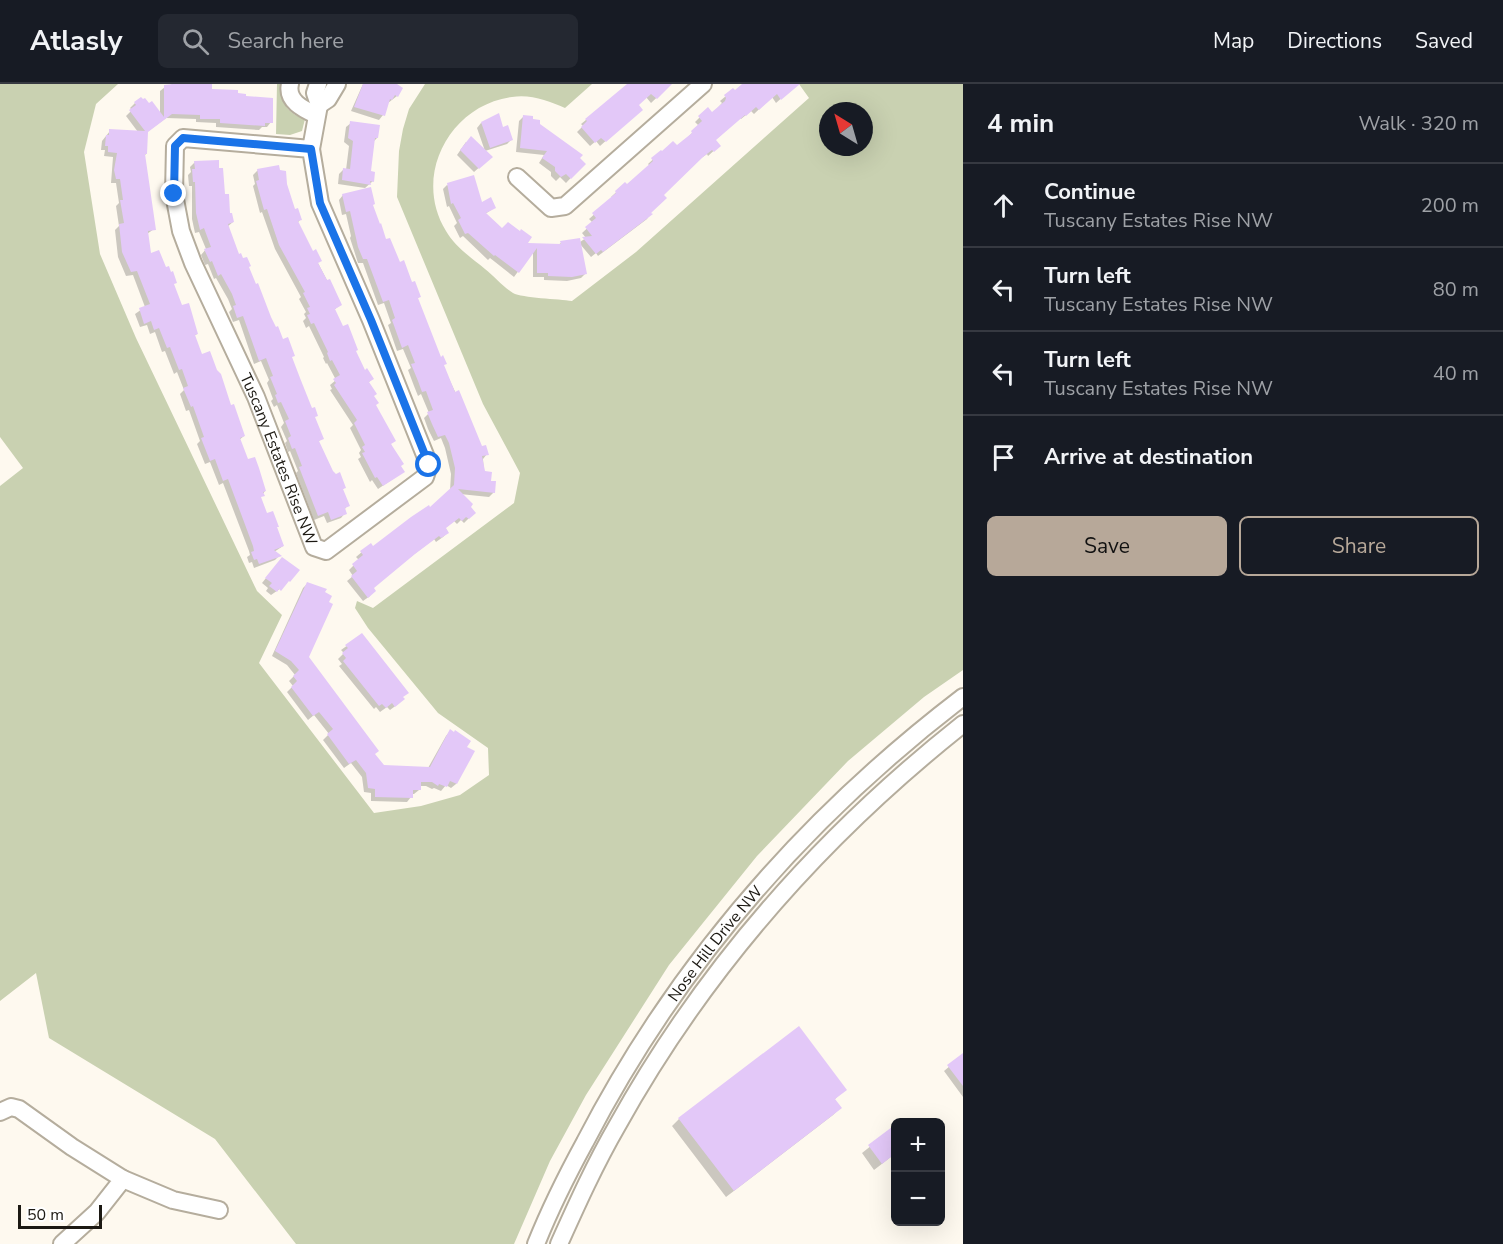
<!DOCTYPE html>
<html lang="en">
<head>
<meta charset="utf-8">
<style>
  :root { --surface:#171b24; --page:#242831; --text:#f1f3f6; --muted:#9ea1a6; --line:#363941; --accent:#b7a899 }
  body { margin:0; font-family:"Nunito Sans",sans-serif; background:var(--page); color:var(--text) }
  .controls { position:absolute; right:18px; bottom:18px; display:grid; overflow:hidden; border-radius:9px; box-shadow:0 6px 24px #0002 }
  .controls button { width:54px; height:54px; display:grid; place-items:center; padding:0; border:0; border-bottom:2px solid var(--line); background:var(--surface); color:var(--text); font:30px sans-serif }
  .compass { position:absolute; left:819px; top:18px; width:54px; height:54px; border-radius:50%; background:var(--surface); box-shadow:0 6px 24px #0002; rotate:323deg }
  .scale { position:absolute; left:18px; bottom:15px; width:84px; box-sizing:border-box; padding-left:6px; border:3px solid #1c1913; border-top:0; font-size:16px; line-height:21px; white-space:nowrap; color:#1c1913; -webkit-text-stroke:4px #fff; paint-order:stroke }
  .stop { position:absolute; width:18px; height:18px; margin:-14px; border:4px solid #1a73e8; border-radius:50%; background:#fff }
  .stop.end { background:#1a73e8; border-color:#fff; box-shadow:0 2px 6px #0008 }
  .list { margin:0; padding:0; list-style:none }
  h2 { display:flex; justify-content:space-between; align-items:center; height:78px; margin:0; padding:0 24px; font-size:26px }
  h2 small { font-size:20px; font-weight:400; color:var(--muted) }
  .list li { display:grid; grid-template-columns:39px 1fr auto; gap:18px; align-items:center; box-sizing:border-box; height:84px; padding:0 24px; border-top:2px solid var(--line) }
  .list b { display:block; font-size:22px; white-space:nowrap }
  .list p { margin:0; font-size:20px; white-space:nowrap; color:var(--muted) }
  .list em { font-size:20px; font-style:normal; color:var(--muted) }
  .actions { display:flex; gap:12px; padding:18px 24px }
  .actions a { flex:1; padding:14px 0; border:2px solid var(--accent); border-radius:9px; text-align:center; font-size:21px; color:var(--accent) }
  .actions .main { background:var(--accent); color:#111 }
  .icon { flex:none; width:33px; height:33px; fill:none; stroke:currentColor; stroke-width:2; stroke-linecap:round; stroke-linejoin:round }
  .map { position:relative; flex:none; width:963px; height:1160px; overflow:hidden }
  header { display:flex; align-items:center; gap:36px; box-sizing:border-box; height:84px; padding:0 30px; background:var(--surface); border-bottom:2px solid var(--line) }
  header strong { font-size:28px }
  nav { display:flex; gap:33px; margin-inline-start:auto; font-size:21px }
  .search { width:420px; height:54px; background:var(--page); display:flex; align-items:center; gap:15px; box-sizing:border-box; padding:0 21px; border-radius:9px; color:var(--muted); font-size:22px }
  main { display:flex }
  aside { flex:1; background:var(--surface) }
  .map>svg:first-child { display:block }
</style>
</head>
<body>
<header>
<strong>Atlasly</strong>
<div class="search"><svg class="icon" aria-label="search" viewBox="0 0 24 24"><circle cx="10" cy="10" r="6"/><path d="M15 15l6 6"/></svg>Search here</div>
<nav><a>Map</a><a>Directions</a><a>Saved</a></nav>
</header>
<main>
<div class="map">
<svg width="963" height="1160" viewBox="0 0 963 1160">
  <rect width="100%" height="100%" fill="#fef9ef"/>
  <!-- green -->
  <path fill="#c9d1b1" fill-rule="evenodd" d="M0,0H118L96,20L84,68L100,170L136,254L257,507L282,531L259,579L374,729L421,722L460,711L489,691L488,664L438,629L368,544L355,524L357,517L373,524L514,419L520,389L483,320L397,113L399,67L403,45L409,25L425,0H592L565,24C549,17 531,10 512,13C450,21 412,92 446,147C455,163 472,174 485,185C494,192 503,203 513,209C522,214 559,215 572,217L636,168L809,14L799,0H963V586L924,613L848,677L757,772L669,881L586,1011L550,1077L514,1160H296L215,1055L49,954L36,889L0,917V402L23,384L0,353ZM828,27H864V63H828Z
    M277,0H280C279,17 289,31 305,35L302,47L290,51L276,50Z"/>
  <!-- shadow -->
  <path fill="#0003" d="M172,0H211V7L236,11L271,38L267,43H262L259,46L216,43V39L196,38V35L166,34L147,48L146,70L144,72L154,145L147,150L150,171L173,201L181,223L197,250L194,252L202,272L244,352L239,356L247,377L265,407L260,414L267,431L276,444L283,462L274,468L279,472L275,476L254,484L252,478L249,479L247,473L250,471L249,467L223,399L219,401L210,378L205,380L197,360L200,357L189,326L186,327L180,310L184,306L177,288L174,290L165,267L162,268L155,248L150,250L147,241L140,243L135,230L145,223L133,191L126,192L118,173L115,146L119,142L116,122L119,119L116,99H111L113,73L104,72L105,66H101L102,57L110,47L138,48L126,32L132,26L130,24L135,19L160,31V7L165,3H169Z
    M363,0H396L397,12L388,19L383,31L379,36L351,27Z
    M630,0H671L651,19L646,13L637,21L636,30L600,62L596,57L590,62L577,48L583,42L581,40Z
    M745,0H792L794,3L776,19L772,13L754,30L751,27L741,35L740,34L714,57L719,62L708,72L707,70L697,77L662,111L647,135L598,172L596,169L591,173L580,160L585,190L581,194L567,197L544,196V193H533V167L514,193L490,174L488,176L463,152L460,154L454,142L457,139L449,122L447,123L443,105L447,101L481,120L494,124L485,130L502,146L525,161H558L561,159L580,158L586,154L582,149L593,139L589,135L613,114L611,113L625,100L627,102L650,82L648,80L661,68L677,64L699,42L695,38L708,25L712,30L722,19L720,17L733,6L735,8Z
    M524,32L538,41L584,80L566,99L560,93L556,97L551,92V88L539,79L544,71L516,68L519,37Z
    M351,39L377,54L374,57L370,88L373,97L365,104L338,100L339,90L343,86H346L349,62L344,58L346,43Z
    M481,39L503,45L512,55L507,60L485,67L491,73L474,88L457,71L466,58L485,67L477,44Z
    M195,78L218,85L229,131L233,138L227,143L238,172L247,183L275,245L290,274L322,354L318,358L332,388L345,403L342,406L348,421L344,426L345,429L341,434L327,439L324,432L314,436L296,389L298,387L290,367L288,368L285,359L287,357L281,343L284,339L277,321L274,323L271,317L273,315L267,299L269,296L261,277L254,280L239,236L233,238L229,228L232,225L228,215L216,194L214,195L208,180L205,181L201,171L206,165L199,148L195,149L192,135V102H189L188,91L191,88L190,83Z
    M258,86L286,100L294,127L300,136L297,139L340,221L334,226L364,288L372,295L368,299L374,321L403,388L378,405L372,396L370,398L358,375L361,373L359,369L361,366L350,344L353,341L330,306L332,305L330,301L336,296L327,279L326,280L323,274L324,273L309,242L306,244L303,237L306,234L304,230L306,228L299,215L301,213L275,165L262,128L260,129L253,102L255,100L253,91Z
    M343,111L372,122L385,157L420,212L417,215L443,282L481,363L487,370L483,375L484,388L494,408L489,413L460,410L474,429L464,439L461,436L457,440L454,437L445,444L448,448L443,453L436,458L434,455L409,474L372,504L370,512L363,517L347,497L353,492L349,486L359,476L356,473L370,461L373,464L430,426L450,407L451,390L445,364L441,354L434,357L428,345L424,334L429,329L421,310L418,312L414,302L408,286L411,284L403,265L397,267L388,241L391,239L384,219L378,221L363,179H358L350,154L351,152L346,130L342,131L339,116Z
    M278,479L297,486L284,502L271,511L266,507L268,504L262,499Z
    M307,500V573L374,670L383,682L428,684L446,652L450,647L465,664L473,668L456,700L451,704L446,701L441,707L434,704L432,705L426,702H419V706L414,710H411V713L407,718L371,717V709L364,708L362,693L351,679L344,684L323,656L329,650L314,631L308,636L287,608L293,602L289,597L295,591L287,581L272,572L303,504Z
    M362,551L402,614L398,620L390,626L387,623L380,628L376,623L374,625L339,582L342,580L338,575L344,569L341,566Z
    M963,971V1013L944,987Z
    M845,1005L834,1016L840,1024L833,1031L726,1113L672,1042L679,1035Z
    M896,1042V1069L874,1086L862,1069Z"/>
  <!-- building -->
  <path fill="#e3c8f8" d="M173,0H212V5L238,6V9L246,10V12L273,14V39H265V42L220,39V35H200V31L172,30L148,48L147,70H145L156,146L148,147L151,169L159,166L166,183L169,182L171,188L173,187L177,199L174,200L182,221L189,219L198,250L195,251L202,270L210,267L217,286L221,290L231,321L234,320L245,352L240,354L248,375L255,373L259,384L266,407L263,408L265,412L261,413L267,429L273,427L279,443H277L284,462L274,466L282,472L259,480L257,475L254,476L251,468L254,467L253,462L228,395L223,397L215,375L210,377L201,354L204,353L193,322L191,323L183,304L188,302L182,285L179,286L170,263L167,264L159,244L154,246L151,237L144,240L139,224L150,220L137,187L131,188L122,168L119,140L124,139L120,116H123L120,95H116L114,86L117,69L108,68V62H105L106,51H109V45L145,47L129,26L136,21L134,18L141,13L143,15L145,14L149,19L152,17L164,33V1Z
    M363,0H397L403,4L398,13L395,11L392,16L390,15L385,32L354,23Z
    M627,0H672L657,15L651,10L639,21L643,26L606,58L601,54L595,59L581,43L587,37L585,35Z
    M742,0H800L781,16L777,10L759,26L756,23L746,32L745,31L716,56L721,62L714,68L712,66L703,73L664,111L667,114L651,129L653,130L603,168L601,166L596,170L582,153L592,152L585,143L596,134L592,129L616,109L615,107L625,98L627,100L653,77L651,74L661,66L662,67L673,57L677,61L692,49L691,47L702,37L698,32L708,23L712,28L725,17L726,14L724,11L733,4L735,6Z
    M499,29L503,43L508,41L513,56L490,64L481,38Z
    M523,31L533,32V35L540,36V40L583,71L580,74L586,80L571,95L566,90L561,93L555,87V83L542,74L547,67L520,64Z
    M350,37L380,41L378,54H375L371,87L375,88L374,98L370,97L371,101L342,96L343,84L350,85L353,57L348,54Z
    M471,52L493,73L479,85L460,66Z
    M219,76V84H223L225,110H229L230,129H232L234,138L228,140L239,170L241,169L243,174L247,173L251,182L249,183L256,200L258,199L271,233L276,243L278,242L283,255L288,253L295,272L292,273L300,294L312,324L315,323L318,332L315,333L324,355L319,357L333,387L336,390L340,388L346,404L343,405L350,422L345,424L347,430L331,436L328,428L318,432L299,383L302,382L295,364L292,365L288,354L291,352L285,337L289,335L281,318L278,319L275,311L277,310L270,293L273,292L266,274L259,277L243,232L237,234L233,222L236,221L232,210L221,190L218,192L212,177L210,178L204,165L211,163L204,144L200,146L196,129L195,98H193L192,85H195L194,77Z
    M279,81L280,86L286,87L287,100L295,125L298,124L302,136L298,137L313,167L316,165L322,177L318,179L327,196L330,195L342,221L335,225L343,242L348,240L358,266L356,267L365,286L367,284L374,295L369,298L377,310L374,312L379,319L376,321L396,357L391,360L404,380L401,382L405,388L383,402L377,393L375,394L362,369L365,368L362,363L365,361L354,339L357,336L334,301L336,299L333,295L340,291L332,276L330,277L327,269L328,268L314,239L311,240L307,231L310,230L307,224L310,223L303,209L305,208L279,161L267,125L264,126L256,97L259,96L257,85Z
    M474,91L482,118L491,113L496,124L486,129L502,144L508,138L520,147L521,145L532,153L528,159L561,160L560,157L580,154L587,190L572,193L548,192V189H537V164L519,189L495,171L494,172L468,149L465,150L458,136L461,134L453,119L451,120L447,99Z
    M371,103L375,120L373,121L380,140L381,139L386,155L390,154L400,178L404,176L412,198L415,197L421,213L418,214L441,273L443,271L447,280L444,281L455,308L459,306L482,362L486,361L489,371L482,372L485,387L492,388L491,397H496L495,409L458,405L473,420L471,423L476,429L469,435L466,433L462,437L459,434L446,444L449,449L441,454L439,452L415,470L374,504L376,507L368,514L351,492L357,487L352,480L363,471L360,467L371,459L373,462L411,433L429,421L430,423L454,401L455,384L449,359L445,351L438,353L432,340L427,328L433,326L426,307L422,308L418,297L411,280L415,279L408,261L402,264L392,236L395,234L389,216L383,218L367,175H363L358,163L350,127L346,128L342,110Z
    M282,473L300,486L290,498L289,497L281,507L279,505L277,508L269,502L272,499L265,494Z
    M307,498L327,505L325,508L332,512L329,518L333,520L309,573L379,667L375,670L384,681L430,683L450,645L454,648L455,646L471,657L467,663L475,667L457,700L450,697L447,703L439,700L438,702L432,698H421V706H413V714L375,713V705L368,704L366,689L356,676L349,680L327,650L333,645L319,628L313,632L291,603L297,597L293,592L299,586L291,577L275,567Z
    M362,549L409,609L403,613L405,615L395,623L392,619L386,624L382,620L379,622L343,577L346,574L342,569L348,564L345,561Z
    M799,942L847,1006L835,1015L842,1024L734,1107L678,1034Z
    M963,969V1002L947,981Z
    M896,1040V1069L882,1080L868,1061Z"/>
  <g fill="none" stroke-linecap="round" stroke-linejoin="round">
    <!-- minor casing -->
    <g stroke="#b5ad9d" stroke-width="20">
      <g id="minor">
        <path d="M290,0C286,17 303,25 316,31"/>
        <path d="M319,21L328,15L337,0"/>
        <path id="s1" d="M311,65L183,54L175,62L174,110L181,147L193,179L256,313L314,463L326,467L425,393L429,381L371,236L320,119L311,65L319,21L315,9L318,0"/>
        <path d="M517,93L551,124L565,122L703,0"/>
        <path d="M0,1028L11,1023L19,1025L72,1063L123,1095L97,1128L62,1160"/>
        <path d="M123,1095L173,1116L219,1126"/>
        <path id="s2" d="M536,1160C550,1125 567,1091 585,1058C676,882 806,733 963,613"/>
        <path d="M559,1160C577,1120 595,1080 617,1042C704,885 823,751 963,640"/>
      </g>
    </g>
    <!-- minor -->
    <use href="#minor" stroke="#fff" stroke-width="16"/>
  </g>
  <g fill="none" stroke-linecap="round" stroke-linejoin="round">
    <!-- route -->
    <path stroke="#1a73e8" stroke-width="8" d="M174,110L175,62L183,54L311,65L320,119L371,236L429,381"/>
  </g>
  <g text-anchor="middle" stroke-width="5" stroke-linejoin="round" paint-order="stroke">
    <!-- street labels -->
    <g font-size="16" fill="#1c1913" stroke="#fff">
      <text dy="6" stroke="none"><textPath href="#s1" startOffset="474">Tuscany Estates Rise NW</textPath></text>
      <text dy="6" stroke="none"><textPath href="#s2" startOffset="351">Nose Hill Drive NW</textPath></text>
    </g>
  </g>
</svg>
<div class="controls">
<button>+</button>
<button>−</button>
</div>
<svg class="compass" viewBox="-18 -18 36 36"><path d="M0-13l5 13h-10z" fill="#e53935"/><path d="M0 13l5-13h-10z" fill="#9ea1a6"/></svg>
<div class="scale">50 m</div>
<div class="stop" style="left:429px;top:381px"></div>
<div class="stop end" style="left:174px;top:110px"></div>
</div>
<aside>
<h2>4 min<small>Walk · 320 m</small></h2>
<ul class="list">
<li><svg class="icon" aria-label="ahead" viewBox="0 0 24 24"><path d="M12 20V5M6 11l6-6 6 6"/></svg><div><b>Continue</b><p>Tuscany Estates Rise NW</p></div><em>200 m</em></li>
<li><svg class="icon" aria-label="left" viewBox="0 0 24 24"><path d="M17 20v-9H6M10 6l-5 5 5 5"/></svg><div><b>Turn left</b><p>Tuscany Estates Rise NW</p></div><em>80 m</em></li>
<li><svg class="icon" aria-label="left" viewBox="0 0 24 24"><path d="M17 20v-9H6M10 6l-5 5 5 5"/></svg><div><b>Turn left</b><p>Tuscany Estates Rise NW</p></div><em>40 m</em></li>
<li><svg class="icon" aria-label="arrive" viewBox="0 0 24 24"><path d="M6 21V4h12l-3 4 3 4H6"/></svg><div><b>Arrive at destination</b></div></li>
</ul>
<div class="actions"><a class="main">Save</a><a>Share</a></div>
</aside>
</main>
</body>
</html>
